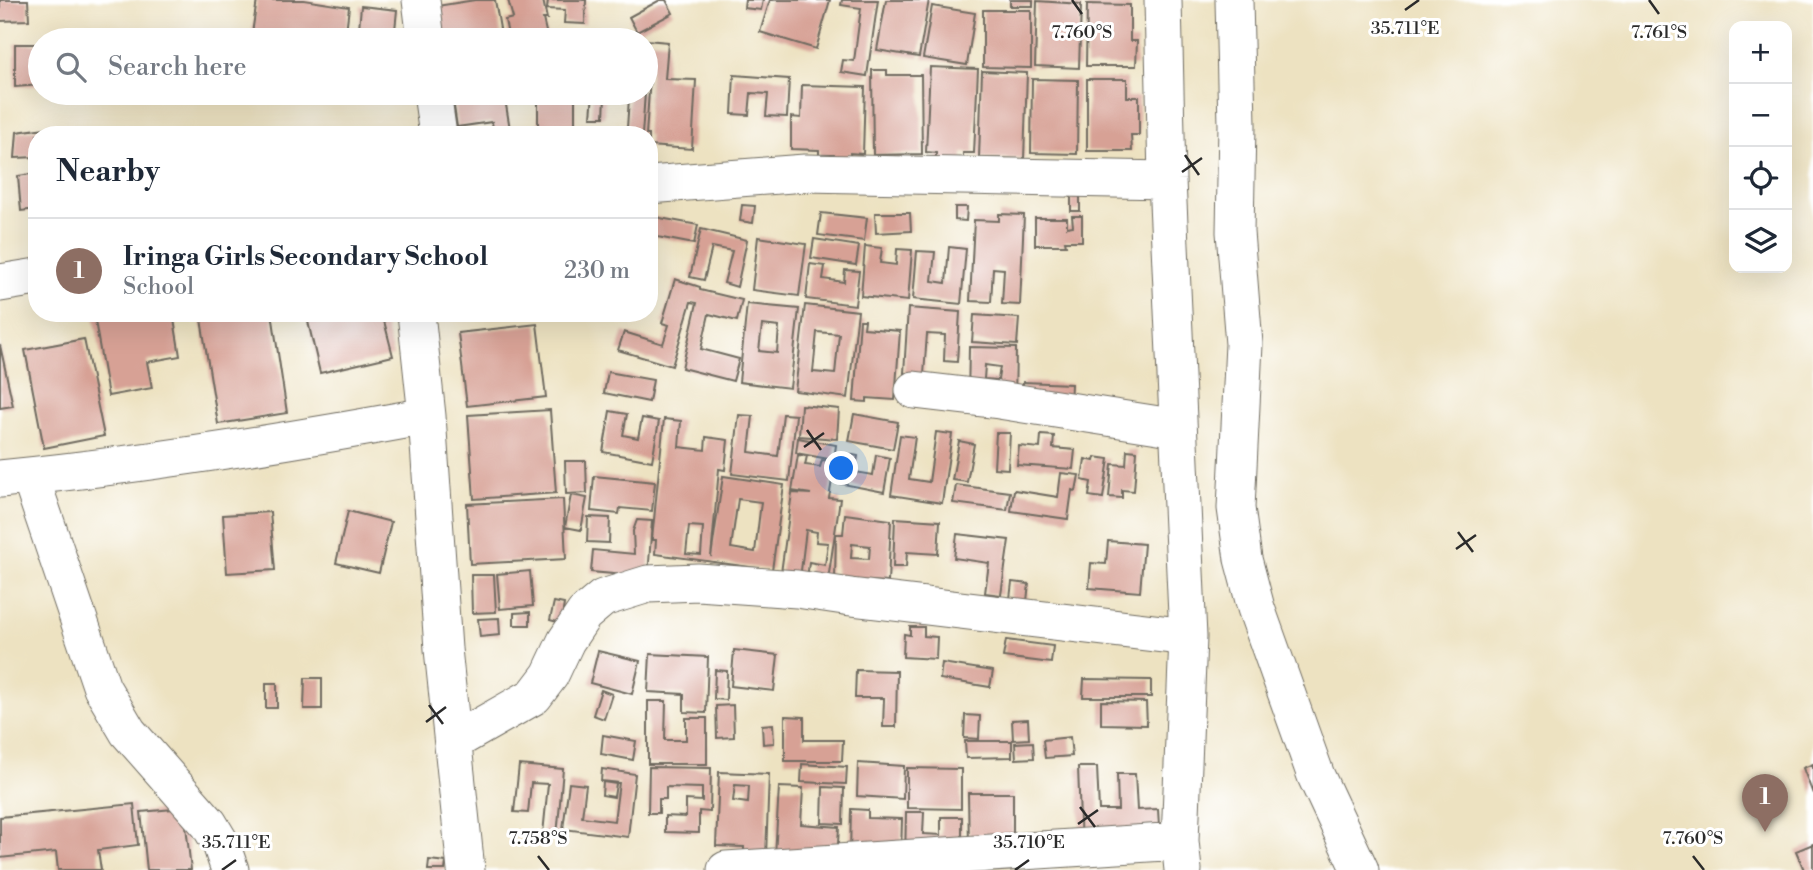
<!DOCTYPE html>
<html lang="en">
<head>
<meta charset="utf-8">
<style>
  :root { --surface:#fff; --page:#f6f6f7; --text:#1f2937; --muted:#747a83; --line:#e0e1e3; --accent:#b5179e }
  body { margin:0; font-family:"Libre Bodoni",serif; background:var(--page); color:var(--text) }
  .controls { position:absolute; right:21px; top:21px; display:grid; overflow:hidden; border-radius:14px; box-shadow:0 7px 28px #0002 }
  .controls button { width:63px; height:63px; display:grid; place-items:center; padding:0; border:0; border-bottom:2px solid var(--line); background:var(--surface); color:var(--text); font:35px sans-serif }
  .you { position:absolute; left:842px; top:469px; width:24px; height:24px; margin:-18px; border:5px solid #fff; border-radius:50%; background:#1a73e8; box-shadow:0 0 0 10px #1a73e833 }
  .badge { display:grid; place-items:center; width:46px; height:46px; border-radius:50%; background:var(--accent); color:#fff; font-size:23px; font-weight:700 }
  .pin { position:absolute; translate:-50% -58px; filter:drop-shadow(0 2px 4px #0008) }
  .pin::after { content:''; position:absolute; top:37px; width:24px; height:21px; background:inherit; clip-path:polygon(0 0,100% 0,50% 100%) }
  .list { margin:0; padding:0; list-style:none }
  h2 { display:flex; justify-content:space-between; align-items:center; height:91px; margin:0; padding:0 28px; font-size:30px }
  h2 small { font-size:23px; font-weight:400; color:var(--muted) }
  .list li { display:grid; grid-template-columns:46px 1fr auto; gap:21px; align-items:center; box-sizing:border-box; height:105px; padding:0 28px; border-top:2px solid var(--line) }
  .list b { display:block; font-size:26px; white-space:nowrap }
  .list p { margin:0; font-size:23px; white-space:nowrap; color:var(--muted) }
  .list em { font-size:23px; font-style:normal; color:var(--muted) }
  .icon { flex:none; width:38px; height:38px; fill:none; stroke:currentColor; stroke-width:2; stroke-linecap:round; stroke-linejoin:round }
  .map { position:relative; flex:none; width:1813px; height:870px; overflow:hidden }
  .search { position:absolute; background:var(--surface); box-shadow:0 7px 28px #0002; left:28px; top:28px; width:630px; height:77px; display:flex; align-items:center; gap:18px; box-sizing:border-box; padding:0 24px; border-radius:38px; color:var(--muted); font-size:26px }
  .panel { position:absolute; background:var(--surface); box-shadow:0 7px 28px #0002; left:28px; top:126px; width:630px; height:196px; border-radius:28px }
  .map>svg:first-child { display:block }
</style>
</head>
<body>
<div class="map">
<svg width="1813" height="870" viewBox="0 0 1813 870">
  <rect width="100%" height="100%" fill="#fff"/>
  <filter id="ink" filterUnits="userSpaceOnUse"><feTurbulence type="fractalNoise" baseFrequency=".0143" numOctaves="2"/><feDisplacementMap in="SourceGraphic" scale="14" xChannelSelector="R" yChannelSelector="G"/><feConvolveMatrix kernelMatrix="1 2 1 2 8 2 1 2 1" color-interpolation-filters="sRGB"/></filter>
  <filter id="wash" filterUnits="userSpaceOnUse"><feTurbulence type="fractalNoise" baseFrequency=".00686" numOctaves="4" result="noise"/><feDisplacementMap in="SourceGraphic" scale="28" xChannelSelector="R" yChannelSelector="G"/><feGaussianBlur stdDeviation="1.57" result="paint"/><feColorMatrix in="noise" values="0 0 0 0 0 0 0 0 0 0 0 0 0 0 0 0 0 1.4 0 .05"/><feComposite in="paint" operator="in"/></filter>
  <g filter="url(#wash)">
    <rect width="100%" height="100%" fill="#ede2c1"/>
    <g id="blocks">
      <!-- building -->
      <path fill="#d7a195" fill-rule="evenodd" d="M0,0H28L29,20L0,21Z
        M257,0H304L349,7L345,40H251Z
        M475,0H495L502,40H443L437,6Z
        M508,0H543L547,19H543L548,40H509L505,20L513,18Z
        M548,0H586L585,24L564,23L565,10L547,9Z
        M660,0H666L673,13L637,32L629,17Z
        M745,0H763L761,10L744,8Z
        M770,0H830L816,49L760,32Z
        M842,0H878L867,76L841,72L843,60L854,61L861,8L841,5Z
        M886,0H929L919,57L877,50Z
        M1010,0H1033V6H1010Z
        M1037,1L1081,4L1079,68L1035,66Z
        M1087,4L1130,5V41H1137L1136,66H1086Z
        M361,6L397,10L394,40H358Z
        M932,6L975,13L967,65L923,58Z
        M983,10H1031V68L983,67Z
        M646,40L668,42L665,79L696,80L692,149L649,146V135H646L651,62L646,61Z
        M15,44H40V85L15,87Z
        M930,67L978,69L974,153H963V163L936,166V153L926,152Z
        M872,70H887V75H921L922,154L873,155Z
        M982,71L1027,73L1024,159L979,158Z
        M734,75L789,79L787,117L766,116L768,94L751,93L749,115L732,114Z
        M1032,79L1078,80L1077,154L1031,153Z
        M1087,79H1127V97H1139V135H1131L1132,151H1087Z
        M802,85L865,87L863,154L850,153V162L819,160V150L791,149V117L801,118Z
        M452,93H504L511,135H494L492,122L457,127Z
        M520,93H575V135H519V131H525V126H538V97L520,96Z
        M593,93H645L642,135H588L589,125L627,128L629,98L605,97L604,117H591Z
        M53,127L54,135H37V157L15,158L17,132Z
        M37,173V209L21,211L18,176Z
        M1071,195L1080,196V211H1071Z
        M742,205L755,206L753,223L740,221Z
        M955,207H967L966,221L955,220Z
        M821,213L867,218L864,241L818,235Z
        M875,213H910L911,231L876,233Z
        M999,214L1024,215L1020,305L1002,304L1004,269L993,268L991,302L970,301L974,220L999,221Z
        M1072,216H1082V241H1065L1066,245H1035V218H1067V227L1073,226Z
        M655,217L698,225L694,244L652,236Z
        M701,229L747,240L737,287L724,283L732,251L712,247L704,280L690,277Z
        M758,237L806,244L799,296L752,290Z
        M814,239L859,246L856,265L811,258Z
        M865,246L882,248L880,263L896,265L897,249L912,250L908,301L861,296Z
        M949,247L966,249L961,304L913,299L917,251L935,252L932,281L946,283Z
        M810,264L825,266L823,279L844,282L845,270L859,271L855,305L806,299Z
        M675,279L700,287V290L742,300L737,321L709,314L701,349L739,359L733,381L682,368L697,303L691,302L672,366L618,350L624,332L663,344L669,325L662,323Z
        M747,304L799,309L790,388L739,382ZM762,325L779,327L777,353L759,351Z
        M805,305L858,311L848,398L795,391ZM817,332L839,334L835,374L813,372Z
        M908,308L960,312L957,362L944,361L945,335L927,334L924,374L904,373Z
        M102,313H173L180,356L147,362L152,388L108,396L94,315Z
        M200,313H272L287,413L218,424Z
        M306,313H382L393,356L320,373Z
        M974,315L1019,318L1017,345L972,342Z
        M860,320H865L864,328L900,331L895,400L867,398V402L854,401Z
        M537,324L546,397L467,406L458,333Z
        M84,339L104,436L44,448L25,350Z
        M0,345L13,406L0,408Z
        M969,347L1016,348L1015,402L968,401ZM985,365L1000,367L998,380L984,379Z
        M608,372L653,380L649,402L604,393Z
        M1023,382L1071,384L1070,405L1022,402Z
        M801,405L839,409L837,439L799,436Z
        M550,410L556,493L474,499L468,415Z
        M610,411L627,414L623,435L638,438L642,418L659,421L652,461L603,452Z
        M783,414L796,415L789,481L732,474L739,415L753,416L749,452L778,456Z
        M854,414L898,422L893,449L849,441Z
        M664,419L681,421L679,447L705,450L706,437L728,440L725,470L719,469L711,557L723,476L784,485L772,570L655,554L656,540H652ZM738,499L761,502L755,552L731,548ZM689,526L703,527L701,555L686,554Z
        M936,432L952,434L942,503L891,495L900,435L915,437L909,479L929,482Z
        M996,433H1010L1008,469L994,468Z
        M1041,435L1054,436L1053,448L1075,450L1073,469L1017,465L1019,446L1040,448Z
        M798,438L836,445L834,460L796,453Z
        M959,441L974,444L967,482L952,480Z
        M1127,450L1137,451L1134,491L1122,490V498L1109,497L1112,464L1126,465Z
        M843,453L858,456L855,472L873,475L876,455L890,458L884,492L838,483Z
        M798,455L807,456L805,465L820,467L822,460L835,462L829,498L840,499L827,587L780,580L792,493L811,494L792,491ZM806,530L817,532L816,542L828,543L825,565L809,562L807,580L800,579Z
        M1095,457L1109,459L1103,498L1089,496L1091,482L1082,480L1085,459L1094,461Z
        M565,461H586L587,493L566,494Z
        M1061,473L1079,475L1076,491L1072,490L1068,519L1011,511L1014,490L1058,497Z
        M594,476L655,482L652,511L620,508L619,514L591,511Z
        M956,485L1010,492L1007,510L953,503Z
        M571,495L587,498L581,530L565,527Z
        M563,499L566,559L470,564L467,504Z
        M348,511L391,522L379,573L336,563Z
        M270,512L275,570L227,573L223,515Z
        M845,514L891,520L888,582L835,579L836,534H843ZM852,544L870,546L869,559L851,558Z
        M588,517L610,518L609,543L587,542Z
        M895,518L940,521L938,554L907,552L906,567H893Z
        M637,520L652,521L648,577L591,572L593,550L634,554L633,531Z
        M957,534L1009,540L1001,595L985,593L989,563L954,558Z
        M1108,541L1144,544L1140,592L1089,588L1091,563L1106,564Z
        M530,571L533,606L500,609L497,574Z
        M471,575H494L496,612L472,613Z
        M1012,582L1029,584L1026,609L1009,607Z
        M554,602L564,604L561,623L550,620Z
        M530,612V625H514V613Z
        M499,618L500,635L480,637L478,619Z
        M910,627H924V636L937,637L936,659L903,657L904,634L910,635Z
        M1006,640L1053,646L1051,663L1003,657Z
        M734,650L778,655L774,691L731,686Z
        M598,651L640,661L632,694L590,683Z
        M650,654L708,657L706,713L684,712V694L648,692Z
        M942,663L993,671L990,687L940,679Z
        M715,670L727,671L726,700L714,699Z
        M856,670L897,671L896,727H883L884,698H855Z
        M305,678H322V709H304Z
        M1084,679L1151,680V697H1083Z
        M266,683H277V708H266Z
        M601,690L612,694L604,719L593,715Z
        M648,701H666L665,740H686V718H707V764H648Z
        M1101,701L1146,702L1147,725L1101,724Z
        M733,705L734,737L717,738L716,706Z
        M965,715L980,716L979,739L964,738Z
        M785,716L804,717V740H843L842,761H785Z
        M1028,719L1029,739L1013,740L1012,720Z
        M773,724L774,743L763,744L762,725Z
        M603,735L636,741L633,760L601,754Z
        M1070,737L1072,756L1045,758L1043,740Z
        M965,741H1012V757L966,758Z
        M1033,742L1034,758L1016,759L1015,743Z
        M858,763L904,766L903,799L857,796Z
        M802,764L847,767L846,784L801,782Z
        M1813,764V794L1803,768Z
        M519,765L563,769L557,836L543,834L548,784L531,783L528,813L514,812Z
        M649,767L711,768L710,812L699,811V833L665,832V816L686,817V800L702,801V788L666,787V799H659V813H648Z
        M1078,767H1097L1099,810H1118L1117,774H1135L1137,810L1158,809L1160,844L1081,847Z
        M907,768L961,769V809L907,808Z
        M602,769L635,774L628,837L563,829L569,783L586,785L582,817L614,821L619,783L601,781Z
        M719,772L769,774L766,856H744V847L716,846ZM735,785L749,786L748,803L733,801Z
        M603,782L616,784L614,797L602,795Z
        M779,787L803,788L801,824L839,827L837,859L775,856Z
        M823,787L844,788L843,824L822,823Z
        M968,793H1013V847H969Z
        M134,804L138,845L98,850L101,870H58L56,852L0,858V817Z
        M184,808L191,870H147L141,812Z
        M851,809L868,810V818L902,819L901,857L850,856Z
        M906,812H924L923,834L941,835V817H962V851L905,861Z
        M1813,844V870H1804L1796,851Z
        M429,860L446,862L445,870H428Z"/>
    </g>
  </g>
  <g filter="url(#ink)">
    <use href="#blocks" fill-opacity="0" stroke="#6f6b60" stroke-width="2"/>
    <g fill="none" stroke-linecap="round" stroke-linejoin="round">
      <!-- minor casing -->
      <g stroke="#6f6b60" stroke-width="39">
        <path id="minor" d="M421,0L426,40
          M1163,0L1167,180L1188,637L1180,841L1183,870
          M1234,0L1237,125L1235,232L1244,344L1236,508L1243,559L1256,608L1316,776L1360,870
          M432,93L438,135
          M649,185L805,173L1167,180
          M0,283L37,277
          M416,313L427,416L443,649L466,870
          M914,390L999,400L1178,428
          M30,476L102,688L128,732L209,824L221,844L230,870
          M0,479C143,465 285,442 427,416
          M453,742L534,696L550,675L566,641L584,614L603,598L648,584L698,582L797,589L851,597L1188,637
          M726,870L1180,841"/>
      </g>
      <!-- minor -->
      <use href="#minor" stroke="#fff" stroke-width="37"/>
    </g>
  </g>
  <!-- ticks -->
  <path fill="none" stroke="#2b2b2b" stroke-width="2.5" d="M1072,0L1082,14M1649,0L1659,14M1405,10L1419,0M1185,155L1199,175M1182,172L1202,158M807,430L821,450M804,447L824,433M1458,532L1473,552M1456,549L1476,535M429,705L443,724M426,722L446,707M1080,807L1095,827M1078,824L1098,810M538,856L549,870M1693,856L1704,870M222,870L236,860M1015,870L1029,860"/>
  <g font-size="18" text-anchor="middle" fill="#2b2b2b" stroke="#fff" stroke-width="6" stroke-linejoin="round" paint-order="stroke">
    <text x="1405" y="34">35.711°E</text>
    <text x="1082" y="38">7.760°S</text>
    <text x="1659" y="38">7.761°S</text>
    <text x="538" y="844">7.758°S</text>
    <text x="1693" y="844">7.760°S</text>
    <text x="236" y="848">35.711°E</text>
    <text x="1029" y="848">35.710°E</text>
  </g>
</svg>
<div class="controls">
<button>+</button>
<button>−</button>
<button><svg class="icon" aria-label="locate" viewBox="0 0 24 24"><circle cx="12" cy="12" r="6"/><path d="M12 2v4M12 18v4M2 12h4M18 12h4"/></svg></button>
<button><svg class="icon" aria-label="layers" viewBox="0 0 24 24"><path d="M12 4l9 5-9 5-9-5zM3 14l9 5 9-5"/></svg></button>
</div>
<div class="you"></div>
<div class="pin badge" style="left:1765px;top:832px;background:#8d6e63">1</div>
<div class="search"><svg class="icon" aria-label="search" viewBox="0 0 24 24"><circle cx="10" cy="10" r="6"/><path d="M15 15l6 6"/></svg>Search here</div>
<section class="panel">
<h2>Nearby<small></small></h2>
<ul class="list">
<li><span class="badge" style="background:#8d6e63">1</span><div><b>Iringa Girls Secondary School</b><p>School</p></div><em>230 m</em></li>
</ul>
</section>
</div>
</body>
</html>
